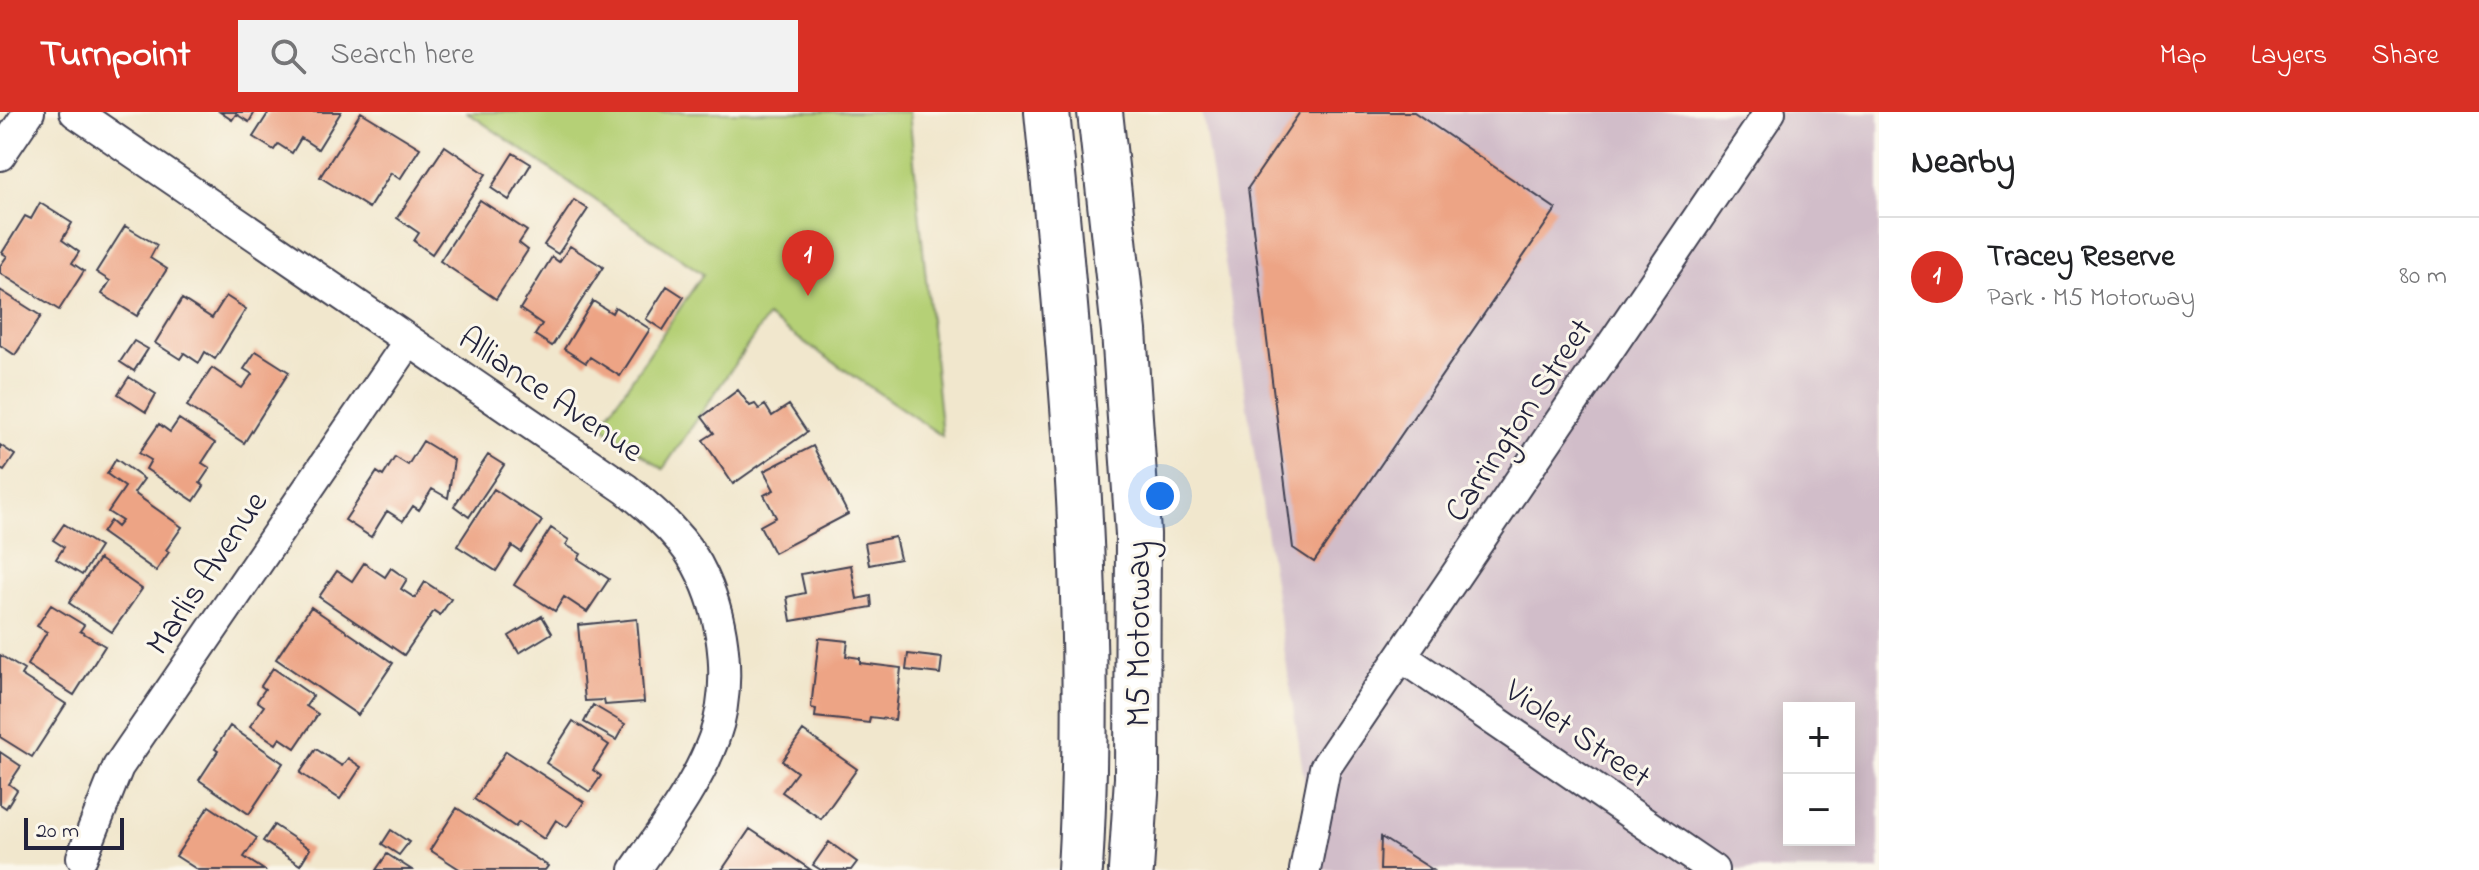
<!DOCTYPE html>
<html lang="en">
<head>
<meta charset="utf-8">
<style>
  :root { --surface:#fff; --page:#f2f2f2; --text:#202124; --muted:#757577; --line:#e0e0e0; --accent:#d93025 }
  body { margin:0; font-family:"Indie Flower",sans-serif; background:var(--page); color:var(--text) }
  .controls { position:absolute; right:24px; bottom:24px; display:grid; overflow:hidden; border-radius:0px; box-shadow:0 4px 20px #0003 }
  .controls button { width:72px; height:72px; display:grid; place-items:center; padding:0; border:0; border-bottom:2px solid var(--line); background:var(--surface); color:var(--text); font:40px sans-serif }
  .scale { position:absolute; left:24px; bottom:20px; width:100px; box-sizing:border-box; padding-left:8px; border:4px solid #22223b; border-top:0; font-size:22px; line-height:28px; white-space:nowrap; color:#22223b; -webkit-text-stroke:6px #fbf7ec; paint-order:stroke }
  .you { position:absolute; left:1160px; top:384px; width:28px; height:28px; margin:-20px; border:6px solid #fff; border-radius:50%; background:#1a73e8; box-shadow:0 0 0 12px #1a73e833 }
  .badge { display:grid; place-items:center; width:52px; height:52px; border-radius:50%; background:var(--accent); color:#fff; font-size:26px; font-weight:700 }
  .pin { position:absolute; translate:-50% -66px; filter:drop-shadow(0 2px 4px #0008) }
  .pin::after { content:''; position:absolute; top:42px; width:28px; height:24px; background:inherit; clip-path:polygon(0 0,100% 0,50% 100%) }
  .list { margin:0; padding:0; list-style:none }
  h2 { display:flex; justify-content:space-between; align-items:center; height:104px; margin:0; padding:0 32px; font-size:34px }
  h2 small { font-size:26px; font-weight:400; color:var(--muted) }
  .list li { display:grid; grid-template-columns:52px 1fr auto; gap:24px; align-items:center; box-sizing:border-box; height:120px; padding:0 32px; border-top:2px solid var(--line) }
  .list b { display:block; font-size:30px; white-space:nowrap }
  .list p { margin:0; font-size:26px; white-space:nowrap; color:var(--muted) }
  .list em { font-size:26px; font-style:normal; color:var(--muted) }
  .icon { flex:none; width:44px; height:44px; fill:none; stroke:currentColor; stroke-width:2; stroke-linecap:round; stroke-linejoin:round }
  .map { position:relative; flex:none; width:1879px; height:758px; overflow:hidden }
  header { display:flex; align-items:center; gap:48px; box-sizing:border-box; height:112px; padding:0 40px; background:var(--accent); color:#fff }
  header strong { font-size:38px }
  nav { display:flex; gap:44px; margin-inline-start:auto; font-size:28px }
  .search { width:560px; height:72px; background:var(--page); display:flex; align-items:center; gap:20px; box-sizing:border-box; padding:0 28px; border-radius:0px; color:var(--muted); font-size:30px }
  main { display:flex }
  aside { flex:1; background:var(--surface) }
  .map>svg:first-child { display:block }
</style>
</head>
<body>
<header>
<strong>Turnpoint</strong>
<div class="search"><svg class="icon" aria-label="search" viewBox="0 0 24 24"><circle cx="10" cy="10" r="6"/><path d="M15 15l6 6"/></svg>Search here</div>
<nav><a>Map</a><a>Layers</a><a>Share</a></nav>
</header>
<main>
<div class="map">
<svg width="1879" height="758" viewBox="0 0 1879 758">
  <rect width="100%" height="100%" fill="#fbf7ec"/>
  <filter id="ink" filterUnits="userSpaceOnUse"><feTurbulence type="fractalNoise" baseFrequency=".0125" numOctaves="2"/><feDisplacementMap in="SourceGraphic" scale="16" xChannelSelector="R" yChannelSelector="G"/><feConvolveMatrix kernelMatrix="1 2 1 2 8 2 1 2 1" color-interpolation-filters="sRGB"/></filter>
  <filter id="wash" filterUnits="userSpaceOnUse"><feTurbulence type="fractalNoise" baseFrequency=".006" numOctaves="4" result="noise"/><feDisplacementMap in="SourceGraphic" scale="32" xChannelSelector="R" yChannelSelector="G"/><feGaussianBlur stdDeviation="1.8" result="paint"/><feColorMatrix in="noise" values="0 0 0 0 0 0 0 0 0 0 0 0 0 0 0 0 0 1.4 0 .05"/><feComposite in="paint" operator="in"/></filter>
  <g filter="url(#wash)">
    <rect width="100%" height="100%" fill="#f1e7cd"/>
    <!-- industrial -->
    <path fill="#d1bdc9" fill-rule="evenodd" d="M1202,0H1879V758H1318ZM1789,596H1849V728H1789Z"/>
    <!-- green -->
    <path fill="#b5d076" stroke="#6c7958" stroke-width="2" d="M467,0H909L942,324L767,205L663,357L601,313L703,162Z"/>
    <g id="blocks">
      <!-- building -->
      <path fill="#eda485" d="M220,0H255L249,10L236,2L232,8Z
        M269,0H341L318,37L301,26L292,41L278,32L274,38L253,25Z
        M361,0L420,36L400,67L391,61L369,96L320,65Z
        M1300,0H1414L1556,97L1314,450L1293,436L1248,76Z
        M445,34L486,62L432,142L414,129L419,121L397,106Z
        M513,41L531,52L509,88L491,76Z
        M480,88L527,119L519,131L528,138L496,187L440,149Z
        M574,88L588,97L558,142L544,133Z
        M40,91L72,111L62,128L79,140L72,151L84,159L59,198L0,161V154L7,144L2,141L25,104L31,107Z
        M125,114L157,133L150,146L167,157L137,204L102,182L110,169L96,160Z
        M570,134L603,155L552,234L535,223L542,212L520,197L552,145L559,150Z
        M667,174L684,185L663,218L646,207Z
        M0,178L41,204L15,243L0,233Z
        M226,184L246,197L215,247L205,240L199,251L184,241L180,247L155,231L182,187L212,206Z
        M593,189L612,201L615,195L650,217L620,264L590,245L586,251L564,237Z
        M134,229L148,237L134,259L120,250Z
        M256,239L289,260L244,331L187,294L212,256L242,276L252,262L244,257Z
        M129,265L156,282L146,300L118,282Z
        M738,278L750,294L755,292L759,297L765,293L772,304L789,293L807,320L733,372L703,328L714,321L702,305Z
        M179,307L215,331L202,351L210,356L200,371L204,374L194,389L146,357L151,348L139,341L159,312L170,320Z
        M423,329L454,348L448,386L432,377L419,398L413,394L403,409L387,399L371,425L345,408L377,360L383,364L395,345L408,353Z
        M0,333L15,343L4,359L0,357Z
        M813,334L848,402L774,441L760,414L776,405L764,383L774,378L764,359Z
        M488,343L504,353L469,405L454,394Z
        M116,347L144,367L134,381L182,415L166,438L169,440L156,459L102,421L110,409L117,415L122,409L108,400L125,375L107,362Z
        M494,377L542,409L521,440L512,434L496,459L457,434Z
        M64,412L100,435L82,463L56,447L64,435L53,428Z
        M551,416L569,428L566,433L581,442L578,447L609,467L587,500L564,485L555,499L514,473Z
        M895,425L900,447L869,453L865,431Z
        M99,447L142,477L112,520L69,491Z
        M364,451L385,465L391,456L407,467L401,477L415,486L425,470L451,487L440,503L434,499L404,543L319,485L337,459L352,469Z
        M851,453L857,487L871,484L872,495L791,509L787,485L805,481L801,462Z
        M51,493L84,513L80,519L105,534L74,583L27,553L47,520L37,514Z
        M311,495L393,551L358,603L276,547Z
        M542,504L552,521L519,541L509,524Z
        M637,507L644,590L605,593L604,588L585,589L578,513Z
        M819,526L848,529L846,544L860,546V551L901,556L895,608L870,605L869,611L815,605L816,597L811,596Z
        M908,542L942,546L940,562L906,558Z
        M0,543L24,558L21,563L66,592L32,645L0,625Z
        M273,556L313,584L306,594L318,602L295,636L280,626L276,632L250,614L264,594L257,589L265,577L261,574Z
        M593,593L625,612L616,628L584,610Z
        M573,609L609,633L593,658L601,664L590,680L546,651Z
        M230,614L283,651L249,702L199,668L218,639L215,637Z
        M803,619L857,657L821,707L782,680L797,660L782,649Z
        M316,637L342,654L348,646L361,655L340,687L300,661Z
        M506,639L584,690L567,715L556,708L544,727L519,710L515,715L474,687Z
        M0,640L21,654L9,672L17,678L6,696L0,692Z
        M209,694L257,726L244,745L264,758H198L176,744Z
        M457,696L548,754L545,758H461L430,738Z
        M274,713L310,737L300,753L263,729Z
        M750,717L811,758H722Z
        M391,718L409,730L399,743L382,732Z
        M1381,725L1433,758H1380Z
        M829,730L857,750L851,758H821L813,753Z
        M387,742L412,758H376Z"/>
    </g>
  </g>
  <g filter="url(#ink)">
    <use href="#blocks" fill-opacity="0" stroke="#414051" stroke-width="2"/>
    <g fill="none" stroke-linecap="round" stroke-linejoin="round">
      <!-- street casing -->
      <g stroke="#414051" stroke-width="34">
        <path id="street" d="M75,0L626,377C656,401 687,428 703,464C725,511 732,576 714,626C696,675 664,716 635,758
          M0,43L29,0
          M1402,545L1713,758
          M82,745L118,655L409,229
          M1305,758L1325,656L1770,0"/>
      </g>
      <!-- highway casing -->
      <g stroke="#414051" stroke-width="48">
        <path id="highway" d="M1047,0C1072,252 1095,505 1080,758
          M1100,0L1124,219L1138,422L1137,666L1131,758"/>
      </g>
      <!-- street -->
      <use href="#street" stroke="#fff" stroke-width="30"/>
      <!-- highway -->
      <use href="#highway" stroke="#fff" stroke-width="44"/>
    </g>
  </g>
  <g text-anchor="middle" stroke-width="6" stroke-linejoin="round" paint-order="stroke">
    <!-- street labels -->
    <g font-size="34" fill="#22223b" stroke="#fbf7ec">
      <text transform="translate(552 281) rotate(34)" y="12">Alliance Avenue</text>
      <text transform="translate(1517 307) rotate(-56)" y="12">Carrington Street</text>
      <text transform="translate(205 460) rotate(-56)" y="12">Marlis Avenue</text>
      <text transform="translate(1137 522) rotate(-90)" y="12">M5 Motorway</text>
      <text transform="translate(1579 620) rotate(34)" y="12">Violet Street</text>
    </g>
  </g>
</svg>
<div class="controls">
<button>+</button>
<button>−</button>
</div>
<div class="scale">20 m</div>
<div class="you"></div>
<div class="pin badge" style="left:808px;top:184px">1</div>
</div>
<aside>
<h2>Nearby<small></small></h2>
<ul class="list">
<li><span class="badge">1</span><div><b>Tracey Reserve</b><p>Park · M5 Motorway</p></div><em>80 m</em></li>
</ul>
</aside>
</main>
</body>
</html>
